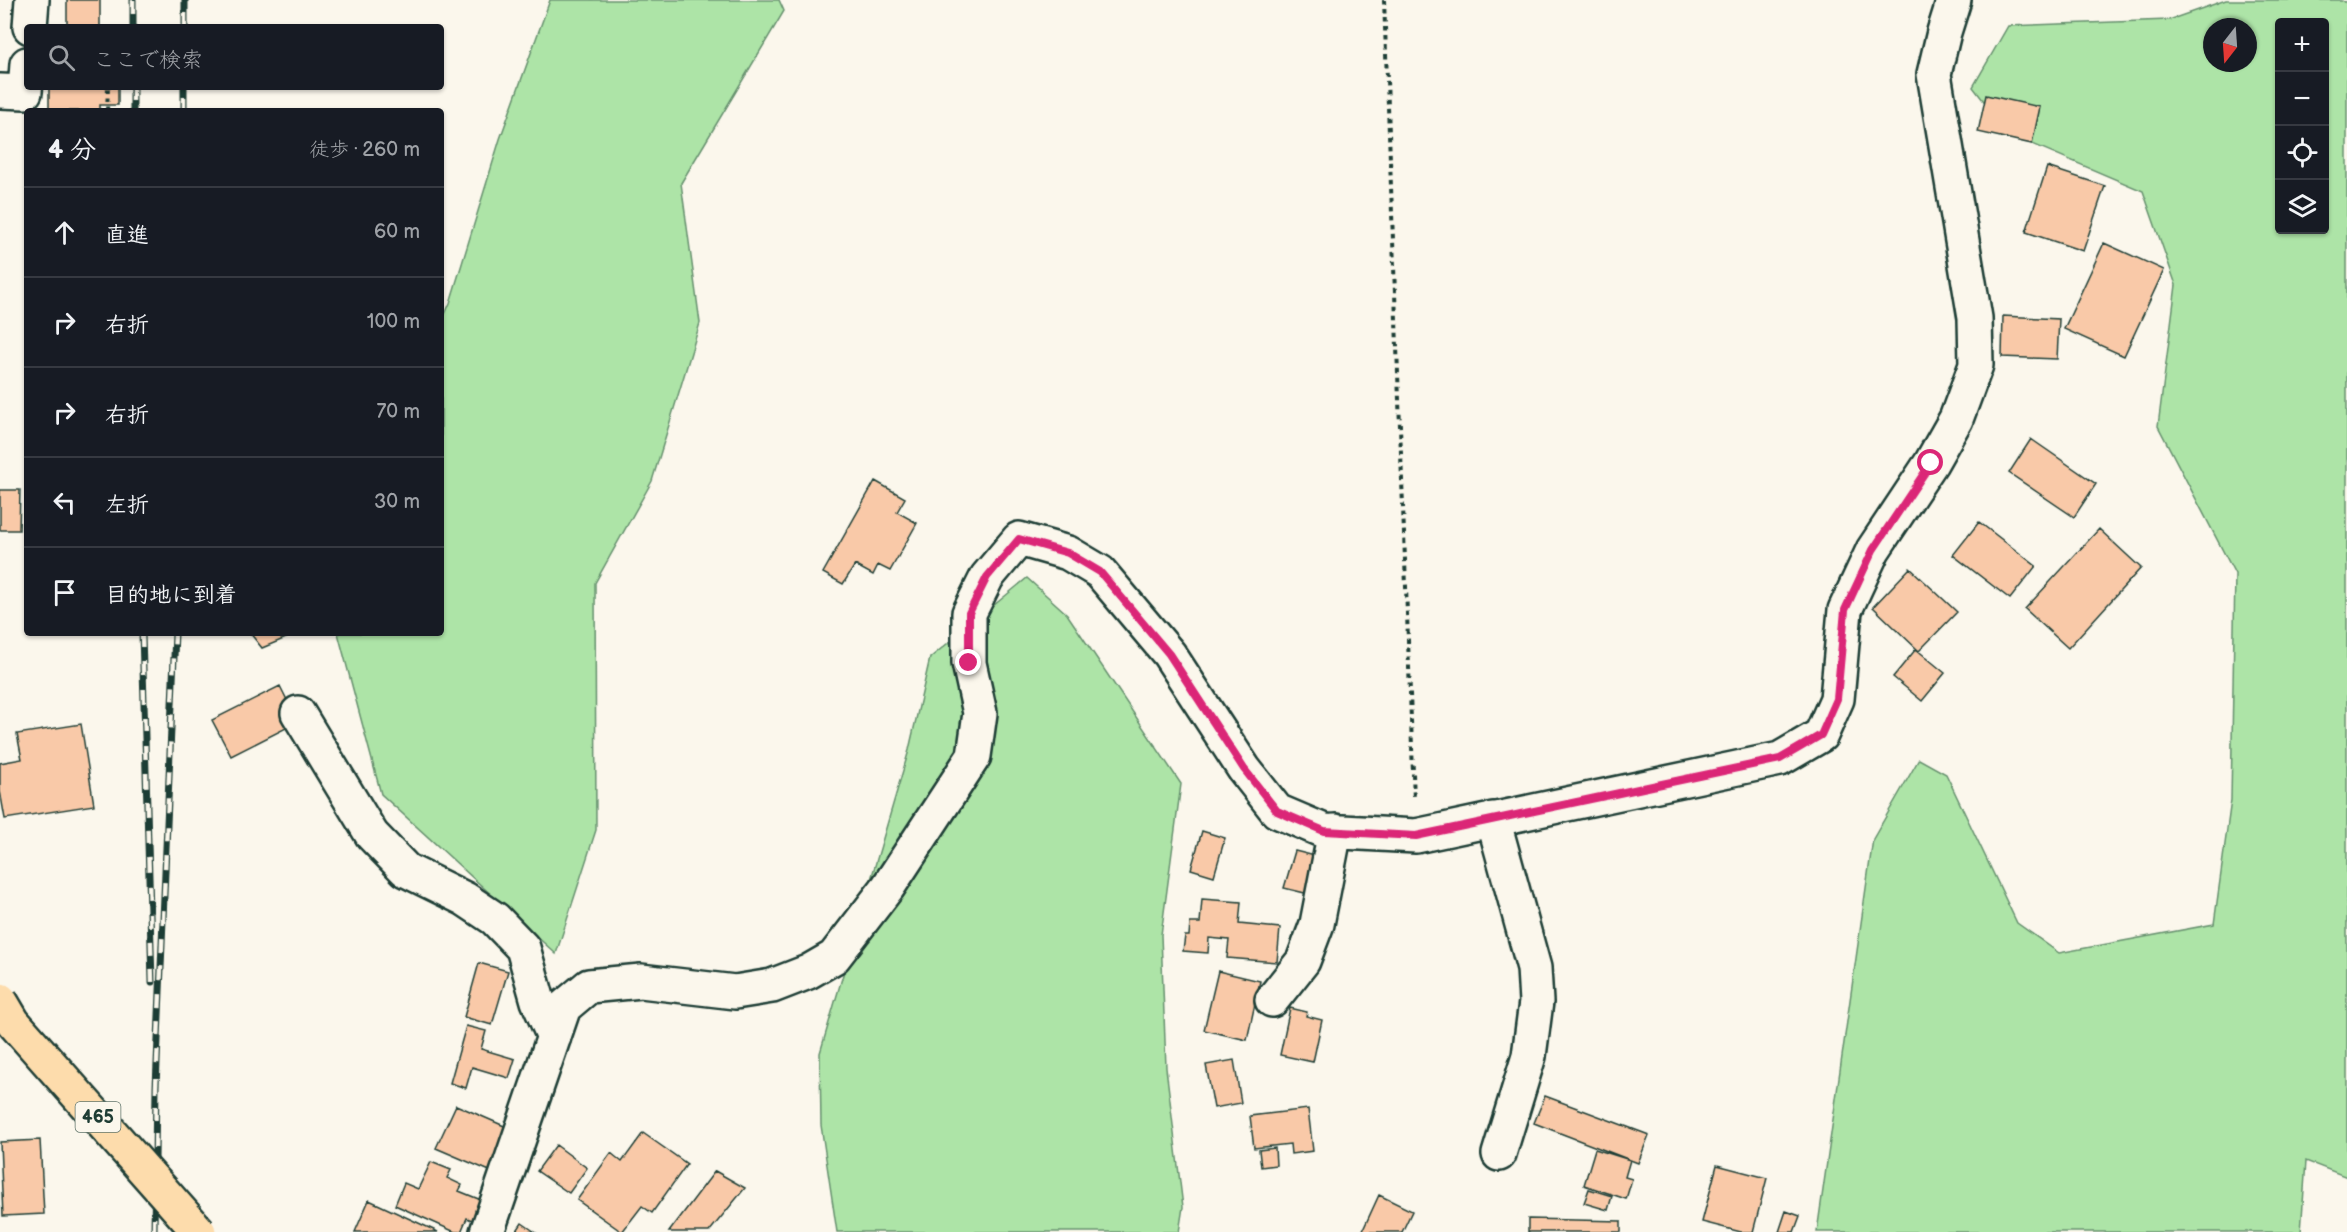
<!DOCTYPE html>
<html lang="ja">
<head>
<meta charset="utf-8">
<style>
  :root { --surface:#171b24; --page:#242831; --text:#f1f3f6; --muted:#9ea1a6; --line:#363941 }
  body { margin:0; font-family:"Balsamiq Sans","Klee One",sans-serif; background:var(--page); color:var(--text) }
  .controls { position:absolute; right:18px; top:18px; display:grid; overflow:hidden; border-radius:6px; box-shadow:0 2px 4px #0004 }
  .controls button { width:54px; height:54px; display:grid; place-items:center; padding:0; border:0; border-bottom:2px solid var(--line); background:var(--surface); color:var(--text); font:30px sans-serif }
  .compass { position:absolute; left:2203px; top:18px; width:54px; height:54px; border-radius:50%; background:var(--surface); box-shadow:0 2px 4px #0004; rotate:197deg }
  .stop { position:absolute; width:18px; height:18px; margin:-14px; border:4px solid #db2777; border-radius:50%; background:#fff }
  .stop.end { background:#db2777; border-color:#fff; box-shadow:0 2px 6px #0008 }
  .list { margin:0; padding:0; list-style:none }
  h2 { display:flex; justify-content:space-between; align-items:center; height:78px; margin:0; padding:0 24px; font-size:26px }
  h2 small { font-size:20px; font-weight:400; color:var(--muted) }
  .list li { display:grid; grid-template-columns:39px 1fr auto; gap:18px; align-items:center; box-sizing:border-box; height:90px; padding:0 24px; border-top:2px solid var(--line) }
  .list b { display:block; font-size:22px; white-space:nowrap }
  .list em { font-size:20px; font-style:normal; color:var(--muted) }
  .icon { flex:none; width:33px; height:33px; fill:none; stroke:currentColor; stroke-width:2; stroke-linecap:round; stroke-linejoin:round }
  .map { position:relative; flex:none; width:2347px; height:1232px; overflow:hidden }
  .search { position:absolute; background:var(--surface); box-shadow:0 2px 4px #0004; left:24px; top:24px; width:420px; height:66px; display:flex; align-items:center; gap:15px; box-sizing:border-box; padding:0 21px; border-radius:6px; color:var(--muted); font-size:22px }
  .panel { position:absolute; background:var(--surface); box-shadow:0 2px 4px #0004; left:24px; top:108px; width:420px; height:528px; border-radius:6px }
  .map>svg:first-child { display:block }
</style>
</head>
<body>
<div class="map">
<svg width="2347" height="1232" viewBox="0 0 2347 1232">
  <rect width="100%" height="100%" fill="#fbf7ec"/>
  <filter id="ink" filterUnits="userSpaceOnUse"><feTurbulence type="fractalNoise" baseFrequency=".0167" numOctaves="2"/><feDisplacementMap in="SourceGraphic" scale="12" xChannelSelector="R" yChannelSelector="G"/><feConvolveMatrix kernelMatrix="1 2 1 2 8 2 1 2 1" color-interpolation-filters="sRGB"/></filter>
  <g filter="url(#ink)">
    <!-- green -->
    <path fill="#ade4a7" stroke="#66906e" stroke-width="1.5" fill-rule="evenodd" d="M550,0H779L784,11L681,183L700,323L652,481L595,583L596,830L556,954L381,794L338,633H441V323L450,303L500,139Z
      M2226,0H2342L2347,3V1177L2306,1161L2301,1232H1817L1873,839L1919,759L1946,774L2017,923L2059,953L2214,924L2231,800L2235,574L2158,426L2176,285L2143,191L2009,134L1973,87L2008,26L2169,20ZM2280,22H2324V230H2280ZM2212,27H2248V63H2212Z
      M1027,578L1067,614L1181,784L1161,935L1166,1068L1183,1207L1179,1232H837L821,1125L820,1053L909,750L930,658Z"/>
    <!-- building -->
    <path fill="#f9c9a8" stroke="#1f3d34" stroke-width="1.5" d="M67,0H100V27H67Z
      M49,87H118V105H100V111H49Z
      M1986,95L2040,107L2032,144L1978,132Z
      M2047,167L2105,186L2083,251L2026,232Z
      M2104,243L2164,270L2124,356L2064,329Z
      M2003,316L2059,319L2057,359L2002,357Z
      M2031,439L2096,484L2074,517L2009,473Z
      M875,481L905,498L897,512L917,523L890,571L878,565L873,575L855,565L843,584L823,573Z
      M0,490H20L19,530H0Z
      M1979,522L2036,566L2010,599L1953,555Z
      M2099,529L2141,568L2068,648L2025,609Z
      M1910,568L1957,612L1919,651L1873,607Z
      M250,633H289L291,636L262,648Z
      M1916,649L1945,673L1922,701L1893,677Z
      M280,686L298,722L231,756L212,720Z
      M81,724L94,805L5,819L0,791V763L22,759L17,734Z
      M1202,831L1225,838L1214,876L1191,869Z
      M1295,851L1319,857L1309,894L1284,888Z
      M1202,899L1241,902L1239,924L1280,928L1277,962L1227,958L1229,940L1209,938L1208,953L1183,951L1185,936H1189L1190,923H1200Z
      M479,963L508,971L492,1025L464,1017Z
      M1218,971L1260,981L1247,1040L1204,1030Z
      M1290,1008L1307,1012L1306,1016L1322,1020L1313,1062L1280,1055Z
      M466,1026L486,1031L481,1049L515,1059L509,1078L472,1067L466,1088L450,1083Z
      M1234,1060L1241,1103L1214,1108L1206,1065Z
      M1545,1096L1649,1135L1638,1163L1534,1123Z
      M456,1105L511,1129L492,1172L436,1148Z
      M1308,1109L1313,1151L1291,1154L1290,1144L1254,1148L1250,1116Z
      M643,1133L687,1164L652,1213L642,1206L622,1232L577,1200L611,1153L622,1162Z
      M40,1140L44,1214L3,1216L0,1142Z
      M556,1145L587,1168L569,1193L537,1171Z
      M1275,1148L1276,1165L1261,1167L1259,1150Z
      M1595,1149L1630,1160L1625,1177L1632,1179L1626,1199L1584,1185Z
      M431,1162L451,1170L447,1178L462,1185L459,1191L481,1200L472,1220L467,1218L461,1232H455L395,1205L404,1183L418,1189Z
      M1717,1165L1767,1178L1753,1232H1741L1702,1222Z
      M715,1171L745,1188L709,1232H669Z
      M1589,1189L1612,1196L1608,1210L1584,1203Z
      M1379,1195L1412,1211L1402,1232H1362Z
      M369,1200L438,1232H355Z
      M1786,1211L1800,1216L1794,1232H1779Z
      M1528,1219L1621,1221V1232H1528Z
      M522,1223L535,1232H516Z"/>
    <g fill="none" stroke-linecap="round" stroke-linejoin="round">
      <!-- minor casing -->
      <g stroke="#1f3d34" stroke-width="38">
        <path id="minor" d="M30,27L32,0
          M0,91L25,92L27,64
          M298,713L372,835L406,870L465,899L495,919L523,948L538,1001L554,1037
          M1493,819L1534,968L1536,1002L1529,1056L1499,1154
          M1272,1000L1303,961L1317,924L1335,831
          M487,1232L564,1007L589,986L641,981L735,992L772,986L808,972L834,957L888,887L974,756L980,713L969,663V613L987,577L1019,539L1068,553L1100,572L1169,654L1244,769L1277,811L1324,831L1416,836L1780,759L1821,735L1837,699L1845,610L1873,550L1931,463L1956,419L1976,365L1975,318L1934,74L1944,32L1954,0"/>
      </g>
      <!-- path -->
      <path stroke="#1f3d34" stroke-width="4" stroke-dasharray="4.5 4.5" stroke-linecap="butt" d="M1384,0L1414,800
        M107,111L108,87"/>
      <!-- minor -->
      <use href="#minor" stroke="#fbf7ec" stroke-width="33"/>
      <!-- rail casing -->
      <g stroke="#1f3d34" stroke-width="7">
        <path id="rail" d="M133,0V27
          M185,27V0
          M133,87V111
          M184,111V87
          M142,633L152,982
          M154,1232L156,1087L175,633"/>
      </g>
      <!-- rail -->
      <use href="#rail" stroke="#fbf7ec" stroke-width="4.5" stroke-dasharray="14" stroke-linecap="butt"/>
      <!-- highway-bridge casing -->
      <g stroke="#1f3d34" stroke-width="38" stroke-linecap="butt">
        <path id="highway-bridge" d="M0,1000L13,1022L199,1232"/>
      </g>
      <!-- highway-bridge -->
      <use href="#highway-bridge" stroke="#fddcac" stroke-width="33"/>
    </g>
  </g>
  <g fill="none" stroke-linecap="round" stroke-linejoin="round" filter="url(#ink)">
    <!-- route -->
    <path stroke="#db2777" stroke-width="8" d="M969,663V613L987,577L1019,539L1068,553L1100,572L1169,654L1244,769L1277,811L1324,831L1416,836L1780,759L1821,735L1837,699L1845,610L1873,550L1931,463"/>
  </g>
  <g text-anchor="middle" stroke-width="4.5" stroke-linejoin="round" paint-order="stroke">
    <!-- shield labels -->
    <rect fill="#fbf7ec" stroke="#61756b" stroke-width="1.5" x="75.5" y="1102" width="45" height="30" rx="4.5"/>
    <g font-size="18" font-weight="bold" fill="#1f3d34">
      <text x="98" y="1123">465</text>
    </g>
  </g>
</svg>
<div class="controls">
<button>+</button>
<button>−</button>
<button><svg class="icon" aria-label="locate" viewBox="0 0 24 24"><circle cx="12" cy="12" r="6"/><path d="M12 2v4M12 18v4M2 12h4M18 12h4"/></svg></button>
<button><svg class="icon" aria-label="layers" viewBox="0 0 24 24"><path d="M12 4l9 5-9 5-9-5zM3 14l9 5 9-5"/></svg></button>
</div>
<svg class="compass" viewBox="-18 -18 36 36"><path d="M0-13l5 13h-10z" fill="#e53935"/><path d="M0 13l5-13h-10z" fill="#9ea1a6"/></svg>
<div class="stop" style="left:1931px;top:463px"></div>
<div class="stop end" style="left:969px;top:663px"></div>
<div class="search"><svg class="icon" aria-label="search" viewBox="0 0 24 24"><circle cx="10" cy="10" r="6"/><path d="M15 15l6 6"/></svg>ここで検索</div>
<section class="panel">
<h2>4 分<small>徒歩 · 260 m</small></h2>
<ul class="list">
<li><svg class="icon" aria-label="ahead" viewBox="0 0 24 24"><path d="M12 20V5M6 11l6-6 6 6"/></svg><div><b>直進</b></div><em>60 m</em></li>
<li><svg class="icon" aria-label="right" viewBox="0 0 24 24"><path d="M7 20v-9h11M14 6l5 5-5 5"/></svg><div><b>右折</b></div><em>100 m</em></li>
<li><svg class="icon" aria-label="right" viewBox="0 0 24 24"><path d="M7 20v-9h11M14 6l5 5-5 5"/></svg><div><b>右折</b></div><em>70 m</em></li>
<li><svg class="icon" aria-label="left" viewBox="0 0 24 24"><path d="M17 20v-9H6M10 6l-5 5 5 5"/></svg><div><b>左折</b></div><em>30 m</em></li>
<li><svg class="icon" aria-label="arrive" viewBox="0 0 24 24"><path d="M6 21V4h12l-3 4 3 4H6"/></svg><div><b>目的地に到着</b></div></li>
</ul>
</section>
</div>
</body>
</html>
